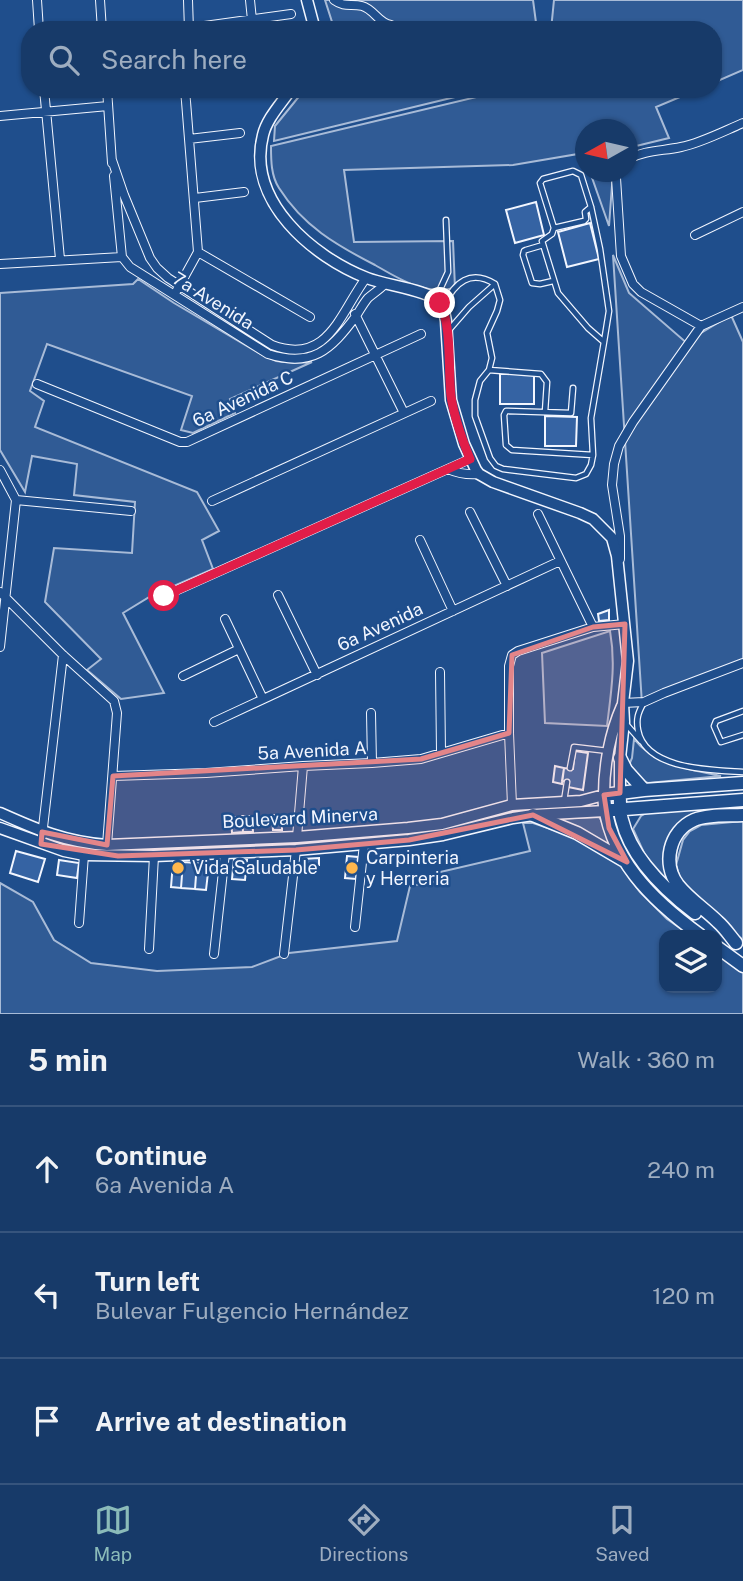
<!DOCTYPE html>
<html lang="en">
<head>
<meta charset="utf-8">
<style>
  :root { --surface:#173a69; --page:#20416f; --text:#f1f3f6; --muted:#9eadc0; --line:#36547d; --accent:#8bbbb9 }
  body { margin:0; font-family:"Public Sans",sans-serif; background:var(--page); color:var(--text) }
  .controls { position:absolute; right:21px; bottom:21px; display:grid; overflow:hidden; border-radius:14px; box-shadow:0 2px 5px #0004 }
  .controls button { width:63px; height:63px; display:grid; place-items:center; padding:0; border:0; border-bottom:2px solid var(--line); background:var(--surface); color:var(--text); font:35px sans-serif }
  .compass { position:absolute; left:575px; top:119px; width:63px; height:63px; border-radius:50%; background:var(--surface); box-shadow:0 2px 5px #0004; rotate:262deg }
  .stop { position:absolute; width:21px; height:21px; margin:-16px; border:5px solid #e11d48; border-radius:50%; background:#fff }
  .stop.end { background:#e11d48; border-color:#fff; box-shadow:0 2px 7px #0008 }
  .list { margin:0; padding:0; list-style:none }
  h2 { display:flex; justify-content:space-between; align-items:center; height:91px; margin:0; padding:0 28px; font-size:30px }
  h2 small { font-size:23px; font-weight:400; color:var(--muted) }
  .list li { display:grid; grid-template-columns:46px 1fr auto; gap:21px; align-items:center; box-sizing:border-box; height:126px; padding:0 28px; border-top:2px solid var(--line) }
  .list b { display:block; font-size:26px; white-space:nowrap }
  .list p { margin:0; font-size:23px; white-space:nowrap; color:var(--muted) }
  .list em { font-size:23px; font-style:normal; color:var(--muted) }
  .icon { flex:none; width:38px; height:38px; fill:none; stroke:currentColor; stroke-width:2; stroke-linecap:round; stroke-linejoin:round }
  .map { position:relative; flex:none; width:743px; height:1014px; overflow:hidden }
  .search { position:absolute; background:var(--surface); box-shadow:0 2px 5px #0004; left:21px; right:21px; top:21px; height:77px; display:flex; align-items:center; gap:18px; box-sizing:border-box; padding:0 24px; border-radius:28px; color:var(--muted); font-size:26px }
  .sheet { height:469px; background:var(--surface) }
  nav { display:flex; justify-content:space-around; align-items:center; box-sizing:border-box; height:98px; border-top:2px solid var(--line); background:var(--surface); font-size:19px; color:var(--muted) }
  nav a { display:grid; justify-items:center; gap:4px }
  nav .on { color:var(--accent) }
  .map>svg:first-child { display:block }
</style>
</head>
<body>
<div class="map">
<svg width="743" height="1014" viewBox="0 0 743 1014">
  <rect width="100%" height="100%" fill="#1f4e8c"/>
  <!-- green -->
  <path fill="#305b95" stroke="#a8bbd7" stroke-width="2" d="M325,0H533L537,30H332L333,25Z
    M554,0H743V70L713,83V30H551Z
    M305,89H488L274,141L275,126Z
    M510,89H699L656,107L669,138L628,148V130H586L585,158L584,153L513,165L344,170L354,242L453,241L455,288C424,295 401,280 375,265C336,245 303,226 279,188C271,176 271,160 271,146Z
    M590,172H613L609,226Z
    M613,255L629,293L689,345L701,333L731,315L743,342V664L642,704Z
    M138,279L174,303L259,353L276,361L293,363L312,362L230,399L235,413L193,433L181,430L192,396L47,344L30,391L44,401L35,427L197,492L219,531L202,540L213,569L151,596L123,613L164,693L121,699L87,670L101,659L45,602L54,548L132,553L135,502L74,495L77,464L32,456L25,492L0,450V293L133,284Z
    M610,631C616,664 611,693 607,726L545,723L542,653Z
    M634,739C653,764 691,770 721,776L648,783L639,780L629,765L632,758Z
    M743,805V812L704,815L670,845L676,891L645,855L633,829L641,816L648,812Z
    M599,817L601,820L613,849L551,819Z
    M743,821V940L733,932L681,881L676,865L683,840L690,831L701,825Z
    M523,823H533L569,835L620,865L640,892L667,919L690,935H664V988H717V954L743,973V1014H0V883L33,902L54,940L91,963L157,971L252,967L289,953L397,941L410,886L438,881L436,873L530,851Z"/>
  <!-- building -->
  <path fill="#3563a3" stroke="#f2f6ff" stroke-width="2" d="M536,202L544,235L515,243L506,210Z
    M590,223L599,259L567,267L558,232Z
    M500,374H534V404H500Z
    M545,416L577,417L576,446H545Z
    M609,610V620L599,621L598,614Z
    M575,751L588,753L583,790L568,787L569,782L562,781L564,768L573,769Z
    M555,766L564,768L562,784L553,782Z
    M272,815H282V830H273Z
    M242,816L243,832L232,833L231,817Z
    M242,816H252L253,832H243Z
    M16,851L45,859L38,882L10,873Z
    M347,856L358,857L356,879L345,878Z
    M319,858V865L303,866V859Z
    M234,859L247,860L245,880L232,879Z
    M59,860L79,863L77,878L57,875Z
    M173,862H183L181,888L171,887Z
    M183,862L197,863L195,889L181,888Z
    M197,863L209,864L206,890L195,889Z"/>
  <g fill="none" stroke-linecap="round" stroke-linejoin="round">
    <!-- service casing -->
    <g stroke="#f2f6ff" stroke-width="7">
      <path id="service" d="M554,228L584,221L586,219L585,212L591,207
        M543,245L526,250L524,251L523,255L532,283L540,284L553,281
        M436,298L448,272L446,220
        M444,306C454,282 471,269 495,284L500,300L497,311L487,333L492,358L489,370L480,381L475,400V416L490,458L496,466L503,469L576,478L586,474L591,465L593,455L591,418L604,342L588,328L558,293L542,241L552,234L554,228L540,183L543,179L573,171L581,175L591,207L600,249L609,311L604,342
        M449,330L469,307L495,284
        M489,370L541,374L547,382L545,412
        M573,388L571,413L506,411L504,415L506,445L512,450L593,455
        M643,704C638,713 636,719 638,730C645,770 712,770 743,772
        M743,711L716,721L714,726L721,742L743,735
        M626,724L641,741
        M570,768L574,747L608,751
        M564,801L567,782"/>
    </g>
    <!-- minor casing -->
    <g stroke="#f2f6ff" stroke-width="10">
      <path id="minor" d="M37,0L39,30
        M100,0L102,30
        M188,0L189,30
        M250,0L252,20
        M334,0C345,8 351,3 362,6C374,9 378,23 391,25
        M190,28L291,14
        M44,89L60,259
        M107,89L112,163
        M0,116L108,106
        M189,139L240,133
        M628,159C645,150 663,151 681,147C701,143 724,131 743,123
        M112,160L124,195L150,258L157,268L168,278L272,345C328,366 340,313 366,278
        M617,172L616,178L621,256L633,284L641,292L701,326
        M114,176L122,257
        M195,198L244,192
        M695,235L743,212
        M198,252L310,317
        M122,257L130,267L268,354C312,368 331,350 356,316C360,310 363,304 368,298C374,293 380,289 385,284
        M0,264L122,257
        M177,290L198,252L185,89
        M355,314L404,413
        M701,326L743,307
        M37,384L180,442H187L421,334
        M448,469C459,474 468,475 479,474
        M0,470L16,500L0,647
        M16,500L131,511
        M212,501L431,401
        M470,512L507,586
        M538,514L593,627
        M420,540L453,611
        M620,559V536L612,485L614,464L619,446L633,422L701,326
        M0,592L63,655L114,701L117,713L107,845
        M278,595L317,675
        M164,596L470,459
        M225,619L263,699
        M440,672L441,752
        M183,676L239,649
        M623,703L644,702L664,693L743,663
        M371,713L372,763
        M214,722L560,561
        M113,776L206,773L303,766L372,763L421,759L509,733
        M512,805L509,733V666L512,655L518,651L593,627L625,624
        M42,836L63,655
        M297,837L303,766
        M79,923L84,855
        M355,927L364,844
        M149,949L154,856
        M214,954L225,853
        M284,954L296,850"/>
    </g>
    <!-- tertiary casing -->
    <g stroke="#f2f6ff" stroke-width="13">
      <path id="tertiary" d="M307,0L315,30
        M291,89C282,103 267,118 263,135C246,201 313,257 367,278C384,285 428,290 438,301C443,307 445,314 446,321L451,400L464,444L476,470L479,474L493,482L580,513L593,519L612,538L617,556L628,661L623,703L624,722L620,758V793
        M0,813C38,830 65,842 107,845L297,837L408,828L442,824L512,805L581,801L604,795C604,766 610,733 622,706
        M0,828L64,851L84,855L154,856L296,850L409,840L443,835L513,818L533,815L605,811"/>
    </g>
    <!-- secondary casing -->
    <g stroke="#f2f6ff" stroke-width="15">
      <path id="secondary" d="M620,758L626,770L644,790
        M620,793C620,802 619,811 622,820C631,858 665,890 695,913
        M612,810L743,800
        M533,815L577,833L623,860
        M700,935C653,901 607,858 604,795L644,790L743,783
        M736,943C730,936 725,928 718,922C705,909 690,900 678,885C662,864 669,831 694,820C708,814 728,816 743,815
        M717,947L743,966"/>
    </g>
    <!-- service -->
    <use href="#service" stroke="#1f4e8c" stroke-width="4.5"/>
    <!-- minor -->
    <use href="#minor" stroke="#1f4e8c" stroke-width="8"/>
    <!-- tertiary -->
    <use href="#tertiary" stroke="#1f4e8c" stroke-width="10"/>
    <!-- secondary -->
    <use href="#secondary" stroke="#1f4e8c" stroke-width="12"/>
  </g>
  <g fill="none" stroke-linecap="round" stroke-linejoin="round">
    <!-- route -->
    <path stroke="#e11d48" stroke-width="9" d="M164,596L470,459C462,439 454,418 451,396C448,370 452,325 440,303"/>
  </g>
  <!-- marked area -->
  <path fill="#e38589" fill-opacity="0.2" stroke="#e38589" stroke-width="5" stroke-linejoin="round" d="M625,624L620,793L604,795L609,828L627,862L533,815L409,840L296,850L118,856L41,844L42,832L107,845L113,776L421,759L509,733L512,655L593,627Z"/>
  <!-- markers -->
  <g fill="#ffb74d" stroke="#1f4e8c" stroke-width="2.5">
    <circle cx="178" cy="868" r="7"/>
    <circle cx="352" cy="868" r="7"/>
  </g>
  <g text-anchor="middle" stroke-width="5" stroke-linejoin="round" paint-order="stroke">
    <!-- street labels -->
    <g font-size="18" fill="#f2f6ff" stroke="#1f4e8c">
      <text transform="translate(213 301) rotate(32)" y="6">7a Avenida</text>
      <text transform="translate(243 399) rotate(-25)" y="6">6a Avenida C</text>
      <text transform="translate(380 627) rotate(-25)" y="6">6a Avenida</text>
      <text transform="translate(312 751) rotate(-3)" y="6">5a Avenida A</text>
      <text transform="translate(300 818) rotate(-3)" y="6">Boulevard Minerva</text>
    </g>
    <!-- poi labels -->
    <g font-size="18" fill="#f2f6ff" stroke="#1f4e8c" text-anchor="start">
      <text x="366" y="864">Carpinteria<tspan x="366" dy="21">y Herreria</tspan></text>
      <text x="192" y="874">Vida Saludable</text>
    </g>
  </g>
</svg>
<div class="controls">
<button><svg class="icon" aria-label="layers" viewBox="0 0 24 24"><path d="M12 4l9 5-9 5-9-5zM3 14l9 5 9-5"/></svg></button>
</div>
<svg class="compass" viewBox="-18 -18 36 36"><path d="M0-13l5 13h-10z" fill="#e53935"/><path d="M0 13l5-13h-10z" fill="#9eadc0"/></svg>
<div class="stop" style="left:164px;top:596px"></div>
<div class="stop end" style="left:440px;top:303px"></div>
<div class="search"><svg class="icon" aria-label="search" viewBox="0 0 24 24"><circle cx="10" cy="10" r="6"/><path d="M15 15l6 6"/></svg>Search here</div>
</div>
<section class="sheet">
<h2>5 min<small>Walk · 360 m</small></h2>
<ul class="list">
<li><svg class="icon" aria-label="ahead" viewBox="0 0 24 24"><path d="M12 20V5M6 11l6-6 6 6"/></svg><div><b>Continue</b><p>6a Avenida A</p></div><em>240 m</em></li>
<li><svg class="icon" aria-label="left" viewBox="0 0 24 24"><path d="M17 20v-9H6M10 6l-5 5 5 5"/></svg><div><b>Turn left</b><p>Bulevar Fulgencio Hernández</p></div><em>120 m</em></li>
<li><svg class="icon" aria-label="arrive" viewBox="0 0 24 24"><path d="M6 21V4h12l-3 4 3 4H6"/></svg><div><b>Arrive at destination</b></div></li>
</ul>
</section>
<nav>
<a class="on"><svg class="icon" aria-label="map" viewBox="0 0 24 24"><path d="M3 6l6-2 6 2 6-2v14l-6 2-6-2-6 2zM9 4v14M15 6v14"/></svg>Map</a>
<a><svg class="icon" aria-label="directions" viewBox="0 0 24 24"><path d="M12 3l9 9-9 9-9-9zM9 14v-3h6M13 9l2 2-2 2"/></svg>Directions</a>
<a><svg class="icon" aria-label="saved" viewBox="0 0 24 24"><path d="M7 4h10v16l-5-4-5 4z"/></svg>Saved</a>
</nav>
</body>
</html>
